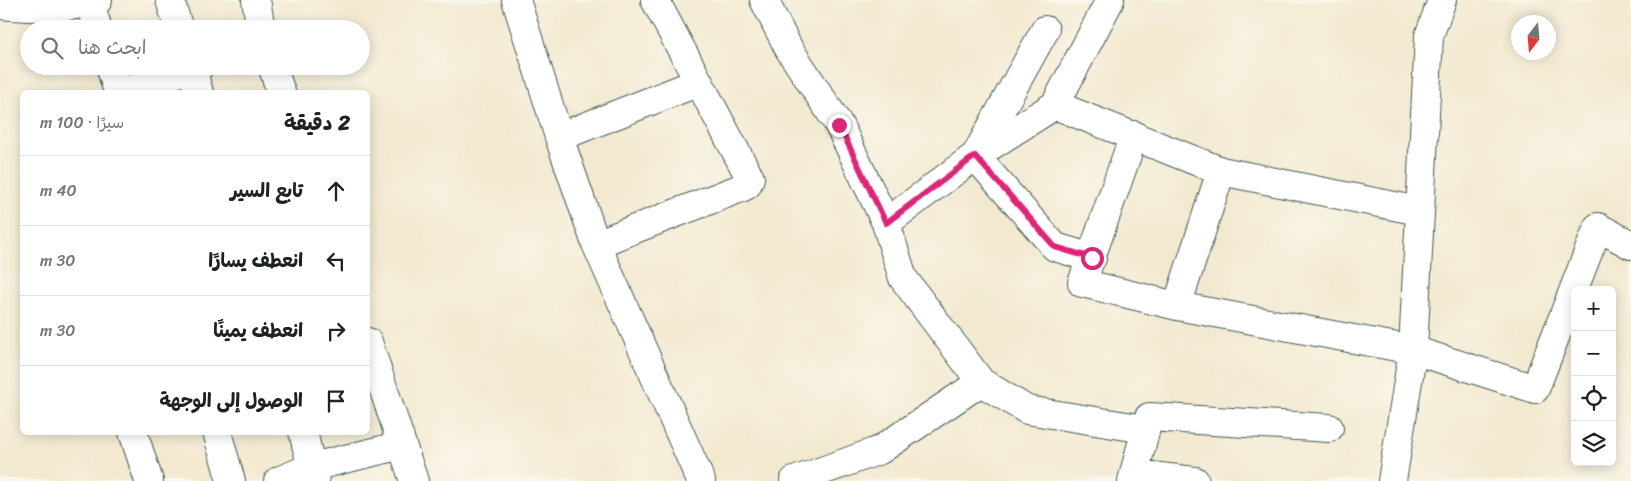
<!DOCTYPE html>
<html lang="ar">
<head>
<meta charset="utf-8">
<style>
  :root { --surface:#fff; --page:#f2f2f2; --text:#202124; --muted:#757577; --line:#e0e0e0 }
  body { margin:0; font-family:Sriracha,"Playpen Sans Arabic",sans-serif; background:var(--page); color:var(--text); direction:rtl }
  .controls { position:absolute; right:15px; bottom:15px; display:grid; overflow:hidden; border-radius:8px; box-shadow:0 2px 12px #0003 }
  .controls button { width:45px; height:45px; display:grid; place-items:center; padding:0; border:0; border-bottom:1px solid var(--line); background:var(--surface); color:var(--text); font:25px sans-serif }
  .compass { position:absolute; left:1511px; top:15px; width:45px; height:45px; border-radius:50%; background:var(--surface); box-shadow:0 2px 12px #0003; rotate:196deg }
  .stop { position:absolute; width:15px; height:15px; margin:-11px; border:4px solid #db2777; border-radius:50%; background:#fff }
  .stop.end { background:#db2777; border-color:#fff; box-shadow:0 1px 5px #0008 }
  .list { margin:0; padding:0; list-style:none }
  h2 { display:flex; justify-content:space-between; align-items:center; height:65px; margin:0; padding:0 20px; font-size:21px }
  h2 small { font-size:16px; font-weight:400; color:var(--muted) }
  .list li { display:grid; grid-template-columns:32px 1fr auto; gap:15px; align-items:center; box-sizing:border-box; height:70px; padding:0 20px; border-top:1px solid var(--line) }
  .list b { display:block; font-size:19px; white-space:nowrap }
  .list em { font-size:16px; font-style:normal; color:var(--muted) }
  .icon { flex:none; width:28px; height:28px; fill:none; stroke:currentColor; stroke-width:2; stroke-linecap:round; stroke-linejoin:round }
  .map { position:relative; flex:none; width:1631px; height:481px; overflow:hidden; direction:ltr }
  .search { position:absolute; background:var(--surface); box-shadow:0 2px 12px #0003; left:20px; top:20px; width:350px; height:55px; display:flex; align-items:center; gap:12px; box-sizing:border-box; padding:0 18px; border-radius:28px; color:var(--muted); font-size:19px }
  .panel { position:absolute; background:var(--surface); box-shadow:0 2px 12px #0003; left:20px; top:90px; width:350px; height:345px; border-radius:8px; direction:rtl }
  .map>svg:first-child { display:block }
</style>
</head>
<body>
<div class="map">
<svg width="1631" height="481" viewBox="0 0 1631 481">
  <rect width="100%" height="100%" fill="#fbf7ec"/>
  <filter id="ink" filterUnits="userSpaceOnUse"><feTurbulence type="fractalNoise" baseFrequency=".02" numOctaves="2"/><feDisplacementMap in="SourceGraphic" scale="10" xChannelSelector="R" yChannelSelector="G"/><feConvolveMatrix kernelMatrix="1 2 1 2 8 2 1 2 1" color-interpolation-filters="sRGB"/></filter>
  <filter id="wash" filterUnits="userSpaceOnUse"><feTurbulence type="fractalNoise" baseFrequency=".0096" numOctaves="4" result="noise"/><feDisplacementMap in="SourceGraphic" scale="20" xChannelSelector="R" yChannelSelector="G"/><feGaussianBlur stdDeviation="1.12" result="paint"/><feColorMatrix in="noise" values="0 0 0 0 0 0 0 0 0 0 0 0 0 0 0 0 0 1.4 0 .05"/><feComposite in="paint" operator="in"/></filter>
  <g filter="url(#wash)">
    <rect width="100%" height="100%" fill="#f2e9d0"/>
  </g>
  <g filter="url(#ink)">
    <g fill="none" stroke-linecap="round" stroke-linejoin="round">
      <!-- minor casing -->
      <g stroke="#3f574b" stroke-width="30">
        <path id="minor" d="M170,0L179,29
          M256,0L261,29
          M516,0L559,137
          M764,0L789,49L839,125L886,223
          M1110,0L1055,105L975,156L886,223L903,278L981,382L1027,410L1145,429
          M90,3L98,29
          M0,5C33,8 66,10 98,0
          M110,66L118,92
          M191,66L199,92
          M272,66L281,92
          M699,82L559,137L596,244L701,481
          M118,92L200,66
          M1055,105L1221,171L1419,211
          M1134,135L1082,283L1177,306L1413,350L1535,389L1598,227L1631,245
          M977,153L1045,30
          M975,156L1055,247L1092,258
          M596,244L741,188L747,185L750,178L655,0
          M1177,306L1221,171
          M368,342L414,481
          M133,432L149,481
          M217,432L231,481
          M303,432L315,481
          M1134,474L1195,481
          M278,481L312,467L402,445
          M794,481L880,450L981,382
          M1132,481L1149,417L1329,428
          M1392,481L1413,350L1429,36L1442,0"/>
      </g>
      <!-- minor -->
      <use href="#minor" stroke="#fff" stroke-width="28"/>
    </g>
  </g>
  <g fill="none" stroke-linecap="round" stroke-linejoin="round" filter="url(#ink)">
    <!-- route -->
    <path stroke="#db2777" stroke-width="6" d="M839,125L886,223L975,156L1055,247L1092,258"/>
  </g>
</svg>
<div class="controls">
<button>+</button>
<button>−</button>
<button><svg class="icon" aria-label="locate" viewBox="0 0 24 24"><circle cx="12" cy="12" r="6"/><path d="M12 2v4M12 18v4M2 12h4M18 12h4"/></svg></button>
<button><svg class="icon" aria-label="layers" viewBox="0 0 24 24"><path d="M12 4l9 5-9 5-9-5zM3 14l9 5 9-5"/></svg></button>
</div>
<svg class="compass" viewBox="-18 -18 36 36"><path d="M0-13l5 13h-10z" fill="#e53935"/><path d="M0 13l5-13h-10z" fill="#757577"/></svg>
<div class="stop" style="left:1092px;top:258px"></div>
<div class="stop end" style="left:839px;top:125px"></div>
<div class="search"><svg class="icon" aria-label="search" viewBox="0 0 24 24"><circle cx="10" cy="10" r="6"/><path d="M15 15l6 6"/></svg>ابحث هنا</div>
<section class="panel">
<h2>2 دقيقة<small>سيرًا · 100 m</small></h2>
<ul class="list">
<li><svg class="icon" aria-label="ahead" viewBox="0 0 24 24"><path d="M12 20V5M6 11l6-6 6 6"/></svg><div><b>تابع السير</b></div><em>40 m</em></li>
<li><svg class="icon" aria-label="left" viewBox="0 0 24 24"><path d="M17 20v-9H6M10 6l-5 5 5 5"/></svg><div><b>انعطف يسارًا</b></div><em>30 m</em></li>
<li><svg class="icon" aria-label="right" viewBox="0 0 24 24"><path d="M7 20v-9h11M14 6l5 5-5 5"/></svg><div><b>انعطف يمينًا</b></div><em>30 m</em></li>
<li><svg class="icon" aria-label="arrive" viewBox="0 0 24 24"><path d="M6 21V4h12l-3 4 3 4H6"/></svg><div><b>الوصول إلى الوجهة</b></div></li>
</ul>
</section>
</div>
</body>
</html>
